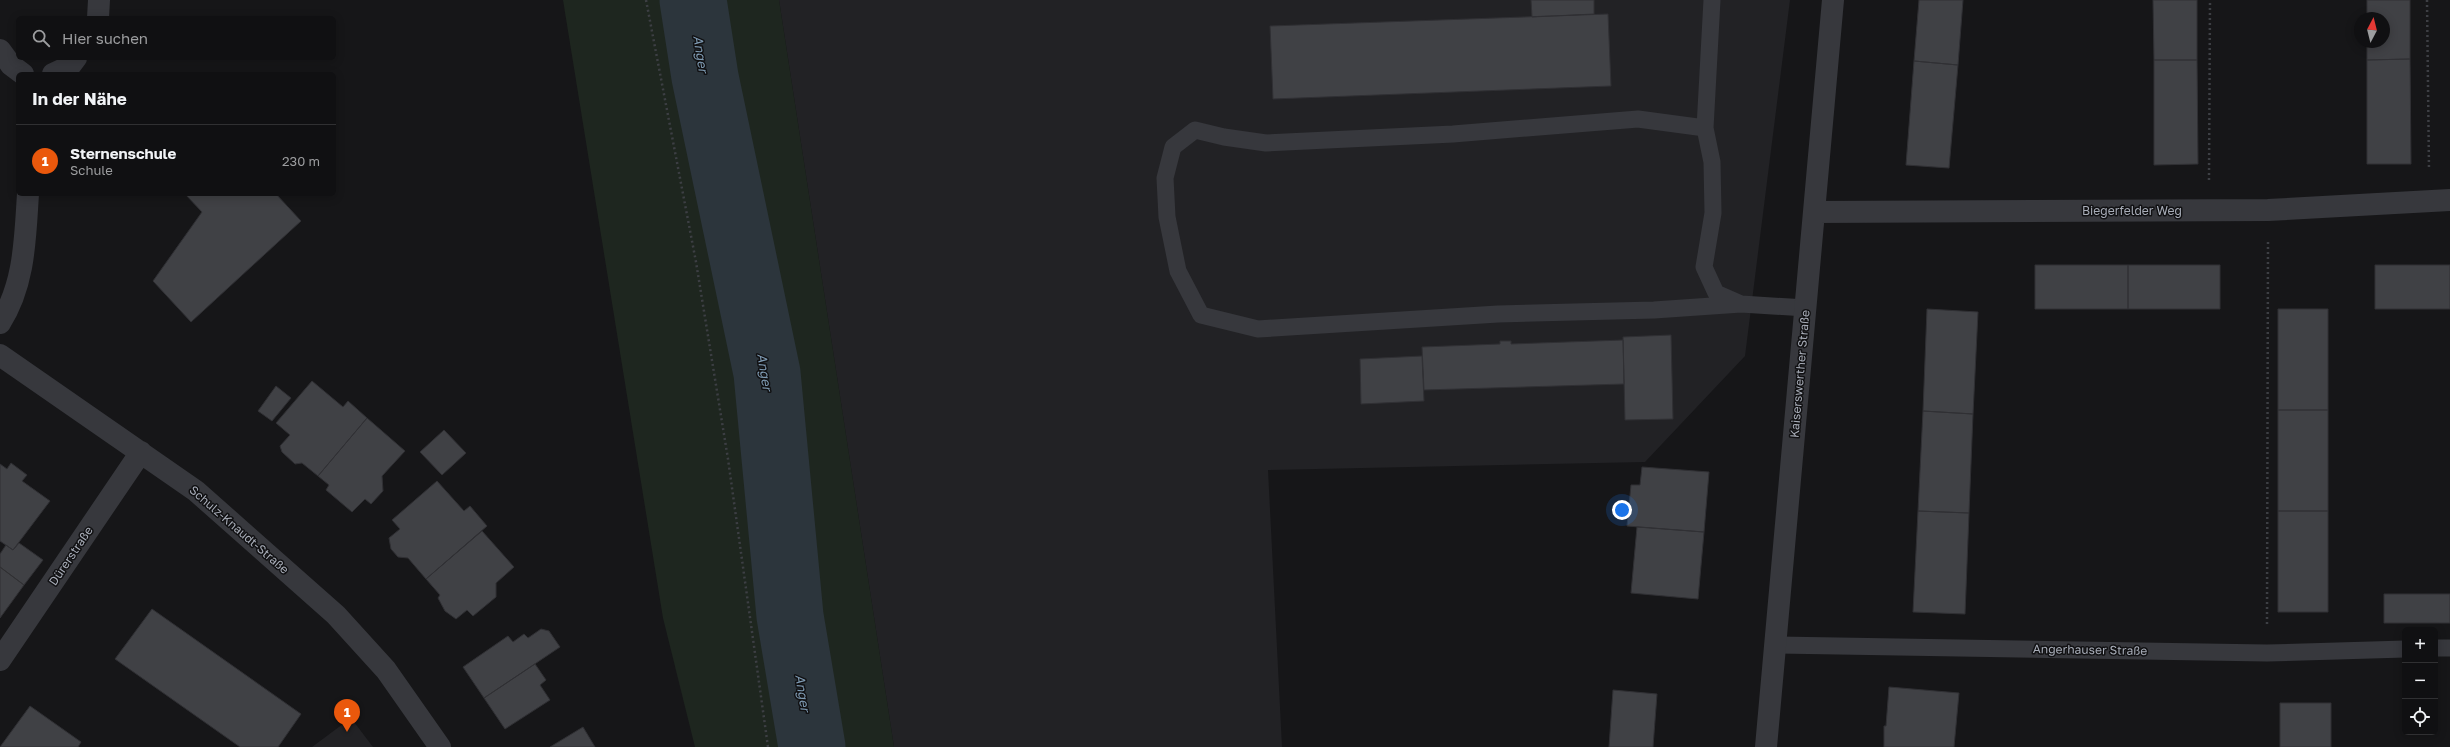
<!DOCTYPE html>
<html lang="de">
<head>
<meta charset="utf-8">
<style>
  :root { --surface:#101012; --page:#19191b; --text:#f1f3f6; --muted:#9c9d9f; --line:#303032; --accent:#ea580c }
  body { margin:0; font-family:"Golos Text",sans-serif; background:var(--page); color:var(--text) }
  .controls { position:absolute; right:12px; bottom:12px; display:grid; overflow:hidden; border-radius:6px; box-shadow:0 2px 10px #0003 }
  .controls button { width:36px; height:36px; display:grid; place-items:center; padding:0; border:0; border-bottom:1px solid var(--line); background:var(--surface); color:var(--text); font:20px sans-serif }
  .compass { position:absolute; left:2354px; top:12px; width:36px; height:36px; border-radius:50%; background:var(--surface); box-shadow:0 2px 10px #0003; rotate:7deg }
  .you { position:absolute; left:1622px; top:510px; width:14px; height:14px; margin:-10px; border:3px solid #fff; border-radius:50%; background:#1a73e8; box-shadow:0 0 0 6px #1a73e833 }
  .badge { display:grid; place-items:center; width:26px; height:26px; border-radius:50%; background:var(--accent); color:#fff; font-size:13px; font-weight:700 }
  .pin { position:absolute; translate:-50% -33px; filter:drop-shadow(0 1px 2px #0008) }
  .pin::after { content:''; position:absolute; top:21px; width:14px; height:12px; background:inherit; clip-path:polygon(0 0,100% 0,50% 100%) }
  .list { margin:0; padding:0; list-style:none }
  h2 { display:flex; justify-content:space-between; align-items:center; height:52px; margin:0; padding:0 16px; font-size:17px }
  h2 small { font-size:13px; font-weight:400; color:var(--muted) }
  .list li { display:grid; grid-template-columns:26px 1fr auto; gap:12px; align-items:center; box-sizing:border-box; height:72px; padding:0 16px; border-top:1px solid var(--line) }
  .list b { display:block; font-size:15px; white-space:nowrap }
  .list p { margin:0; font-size:13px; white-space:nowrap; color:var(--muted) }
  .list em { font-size:13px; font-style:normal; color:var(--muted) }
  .icon { flex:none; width:22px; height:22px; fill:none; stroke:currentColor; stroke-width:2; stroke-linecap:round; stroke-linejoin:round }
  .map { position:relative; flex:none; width:2450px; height:747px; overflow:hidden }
  .search { position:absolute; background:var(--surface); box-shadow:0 2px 10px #0003; left:16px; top:16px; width:320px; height:44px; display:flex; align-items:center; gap:10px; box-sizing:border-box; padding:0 14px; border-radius:6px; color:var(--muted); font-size:15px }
  .panel { position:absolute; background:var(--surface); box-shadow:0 2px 10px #0003; left:16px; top:72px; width:320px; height:124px; border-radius:6px }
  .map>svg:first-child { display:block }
</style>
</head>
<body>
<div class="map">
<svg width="2450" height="747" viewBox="0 0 2450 747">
  <rect width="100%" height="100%" fill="#161618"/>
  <!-- built -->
  <path fill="#222225" d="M779,0H1790L1745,356L1645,462L1268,470L1282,747H894Z
    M351,718L373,747H312Z"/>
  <!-- green -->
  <path fill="#1e261f" d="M563,0H779L894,747H695L663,618Z"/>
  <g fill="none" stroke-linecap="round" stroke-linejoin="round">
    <!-- river -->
    <path stroke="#2c353c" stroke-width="67" d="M693,0L705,77L767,373L790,616L812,747"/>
  </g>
  <!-- building -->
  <path fill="#404145" stroke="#303034" d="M1531,0H1594V14L1532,17Z
    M1919,0H1963L1958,65L1914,61Z
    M2153,0H2197V60H2154Z
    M2367,0H2410V59L2367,60V42H2384V18H2367Z
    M1608,14L1611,86L1273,99L1270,26Z
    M2410,59L2411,164H2367V60Z
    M2154,60H2197L2198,164L2154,165Z
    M1914,61L1958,65L1949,168L1906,165Z
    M185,194H276L301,221L191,322L153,281L202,212Z
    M2035,265H2128V309H2035Z
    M2128,265H2220V309H2128Z
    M2375,265H2450V309H2375Z
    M1927,309L1978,312L1973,414L1923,411Z
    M2278,309H2328V410H2278Z
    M1671,335L1673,419L1625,420L1623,337Z
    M1623,340L1624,384L1424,390L1422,347L1500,344V341H1511V344Z
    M1422,356L1424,401L1361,404L1360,359Z
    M312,381L343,407L348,401L367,418L318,476L302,463L295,464L282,452L280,446L290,435L276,423Z
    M276,386L291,398L272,421L258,411Z
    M2278,410H2328V511H2278Z
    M1923,411L1973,414L1969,513L1918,511Z
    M367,418L405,451L382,476L383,491L371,504L365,499L352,512L326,490L329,485L318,476Z
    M444,430L466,453L442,475L420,452Z
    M11,463L27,475L22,481L50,501L13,550L0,541V464L7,469Z
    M1642,467L1709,472L1704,532L1627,526L1631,485H1640Z
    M437,481L464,511L470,506L487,526L426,579L408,558L398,557L391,549L389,538L400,529L392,520Z
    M1918,511L1969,513L1965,614L1913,612Z
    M2278,511H2328V612H2278Z
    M1637,527L1704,532L1698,599L1631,593Z
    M482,531L514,567L496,583V597L473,616L467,610L456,619L445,611L438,598L440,595L426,579Z
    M19,543L43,560L24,585L0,567V554L6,545L13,550Z
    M0,567L24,585L0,618Z
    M2384,594H2450V623H2384Z
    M152,609L301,714L278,747H240L115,659Z
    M541,629L549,631L560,647L484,698L463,667L508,636L513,642L524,634L528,638Z
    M535,664L546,680L540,685L550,700L505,729L484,698Z
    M1889,687L1959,693L1954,747H1884V726H1886Z
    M1613,690L1657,694L1653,747H1609Z
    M2280,703H2331V747H2280Z
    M30,706L81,742L78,747H0Z
    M583,727L595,747H550Z"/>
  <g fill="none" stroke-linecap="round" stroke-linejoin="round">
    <!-- path -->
    <path stroke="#3d3f44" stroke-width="2.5" stroke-dasharray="2 3" stroke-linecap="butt" d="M646,0L696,262L728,459L768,747
      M2427,0L2429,170
      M2209,180L2210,0
      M2267,624L2268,241"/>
    <!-- lane -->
    <path stroke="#37383d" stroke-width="17" d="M1705,128L1712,0
      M1741,304L1654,310L1498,314L1258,329L1201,315L1178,271L1167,217L1165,178L1173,147L1195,130L1224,137L1266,143L1453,134L1638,119L1705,128L1712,162L1713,213L1704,267L1716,293L1741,304L1806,308
      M1775,645L2267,653L2405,649
      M2435,648H2450"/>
    <!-- street -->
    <path stroke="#37383d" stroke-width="22" d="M98,18L99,0
      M0,50L11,65L23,74
      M53,74L70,66L76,58
      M1814,212L2268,210L2450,200
      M0,323C25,284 25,238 28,194
      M0,355L196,491L336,615L386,670L440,747
      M0,660L141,452
      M1766,747L1833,0"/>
  </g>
  <g text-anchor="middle" stroke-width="3" stroke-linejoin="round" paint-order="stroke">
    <!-- street labels -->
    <g font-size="12" fill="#a8adb8" stroke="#111113">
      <text x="2132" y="215">Biegerfelder Weg</text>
      <text transform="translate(1800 374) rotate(-85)" y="4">Kaiserswerther Straße</text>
      <text transform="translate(239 530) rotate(41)" y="4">Schulz-Knaudt-Straße</text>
      <text transform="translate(71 556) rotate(-56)" y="4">Dürerstraße</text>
      <text transform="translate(2090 650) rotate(1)" y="4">Angerhauser Straße</text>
    </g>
    <!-- water labels -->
    <g font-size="13" font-style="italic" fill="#7f9bb3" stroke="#111113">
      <text transform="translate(701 54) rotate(81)" y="5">Anger</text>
      <text transform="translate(765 372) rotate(81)" y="5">Anger</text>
      <text transform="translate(803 693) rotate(81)" y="5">Anger</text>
    </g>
  </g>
</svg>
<div class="controls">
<button>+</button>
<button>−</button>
<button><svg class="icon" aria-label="locate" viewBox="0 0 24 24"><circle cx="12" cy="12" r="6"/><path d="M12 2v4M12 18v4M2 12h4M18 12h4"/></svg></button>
</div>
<svg class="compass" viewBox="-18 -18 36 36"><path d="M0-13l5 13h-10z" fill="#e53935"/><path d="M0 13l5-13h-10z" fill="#9c9d9f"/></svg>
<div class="you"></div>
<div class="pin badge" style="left:347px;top:732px">1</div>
<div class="search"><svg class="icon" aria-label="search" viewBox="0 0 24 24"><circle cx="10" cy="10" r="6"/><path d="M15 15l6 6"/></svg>Hier suchen</div>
<section class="panel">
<h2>In der Nähe<small></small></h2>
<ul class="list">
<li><span class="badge">1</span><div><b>Sternenschule</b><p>Schule</p></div><em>230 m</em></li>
</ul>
</section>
</div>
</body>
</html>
